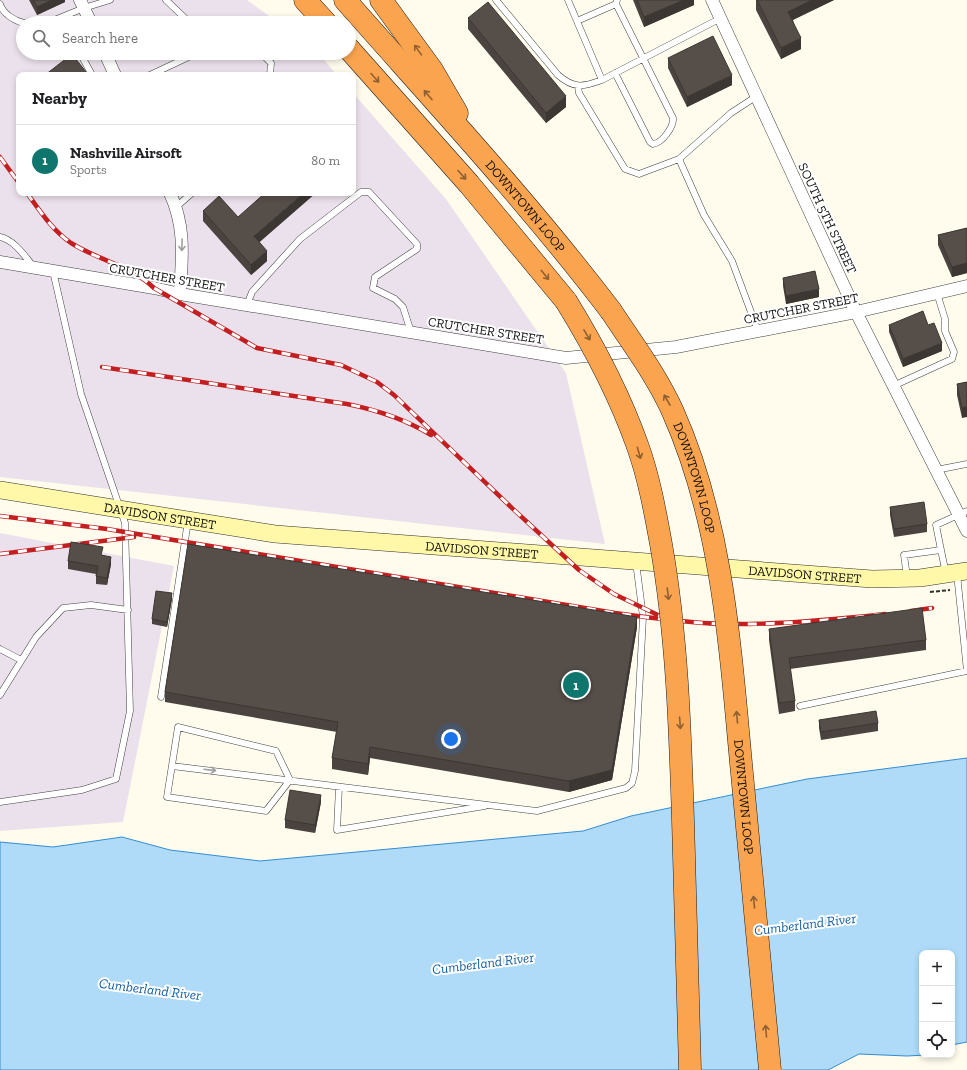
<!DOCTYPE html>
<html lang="en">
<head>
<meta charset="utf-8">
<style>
  :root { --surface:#fff; --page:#f6f6f6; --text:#202124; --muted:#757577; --line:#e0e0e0; --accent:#0f766e }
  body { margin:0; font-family:"Zilla Slab",serif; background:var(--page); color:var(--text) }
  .controls { position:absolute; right:12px; bottom:12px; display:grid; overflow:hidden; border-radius:8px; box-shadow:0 2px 6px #0003 }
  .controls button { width:36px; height:36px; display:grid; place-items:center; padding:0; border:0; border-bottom:1px solid var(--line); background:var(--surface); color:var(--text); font:20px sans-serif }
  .you { position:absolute; left:451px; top:739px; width:14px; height:14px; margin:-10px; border:3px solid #fff; border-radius:50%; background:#1a73e8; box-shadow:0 0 0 6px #1a73e833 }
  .badge { display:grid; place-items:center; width:26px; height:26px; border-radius:50%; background:var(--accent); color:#fff; font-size:13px; font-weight:700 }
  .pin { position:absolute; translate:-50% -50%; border:2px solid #fff; box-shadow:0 1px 4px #0006 }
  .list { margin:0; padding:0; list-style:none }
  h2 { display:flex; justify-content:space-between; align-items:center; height:52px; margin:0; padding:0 16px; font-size:17px }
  h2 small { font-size:13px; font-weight:400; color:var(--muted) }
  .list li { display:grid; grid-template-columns:26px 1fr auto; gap:12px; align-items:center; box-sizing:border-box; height:72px; padding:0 16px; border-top:1px solid var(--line) }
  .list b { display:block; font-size:15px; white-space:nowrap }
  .list p { margin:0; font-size:13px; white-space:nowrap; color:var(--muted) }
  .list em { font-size:13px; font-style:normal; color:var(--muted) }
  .icon { flex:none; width:22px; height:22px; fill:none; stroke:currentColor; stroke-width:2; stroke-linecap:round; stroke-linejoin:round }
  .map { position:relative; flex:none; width:967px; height:1070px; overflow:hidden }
  .search { position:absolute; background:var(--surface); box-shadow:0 2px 6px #0003; left:16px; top:16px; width:340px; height:44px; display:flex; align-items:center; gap:10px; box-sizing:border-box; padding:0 14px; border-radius:22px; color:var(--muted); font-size:15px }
  .panel { position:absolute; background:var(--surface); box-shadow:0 2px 6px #0003; left:16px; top:72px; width:340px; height:124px; border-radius:8px }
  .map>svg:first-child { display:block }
</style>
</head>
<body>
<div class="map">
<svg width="967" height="1070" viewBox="0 0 967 1070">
  <rect width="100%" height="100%" fill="#fffced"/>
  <!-- industrial -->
  <path fill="#ebe1ec" d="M0,0H247L279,23H23V53H318L337,75H19V193H353V93L446,199L566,373L605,544L0,477Z
    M0,533L174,566L123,822L0,831Z"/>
  <!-- water -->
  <path fill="#afdbf9" stroke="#338dd3" d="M967,758V1042L952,1045V953H922V1055H926L907,1056L859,1054L828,1070H0V842L53,847L122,837L170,850L260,861L583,831L631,816L807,779Z"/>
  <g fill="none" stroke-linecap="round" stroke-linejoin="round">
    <!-- lane casing -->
    <g stroke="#404040" stroke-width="7">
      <path id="lane" d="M166,0L190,23
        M496,0L558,75C574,89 583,87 602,80L721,18
        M568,0L602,80
        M0,4C3,14 15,21 24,23
        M577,21L616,4
        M47,23L84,8L110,0
        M80,53L92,75
        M261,53L271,63L270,75
        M615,73L650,142L653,144C662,143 674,127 673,118L616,4L617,0
        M150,75L197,53
        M578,86L579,93L625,169L639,174L679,159
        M757,96L731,113L679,159L704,215L732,261L758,331
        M176,207L192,193
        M0,237C14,240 24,255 33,266
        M247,305L252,292L300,239L361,192H369L417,244V249L375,277L373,288L395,299L403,307L411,332
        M893,386L952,359L954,352L945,331V319L937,293
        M936,470L967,464
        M941,550L936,525L967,511
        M907,577L904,555L941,550L946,574
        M0,649L21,660
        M0,695L36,637L63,608L91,605L128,610
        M161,697L188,521
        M800,706L967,671L957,574
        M178,727L276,751L290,780L266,811L167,797Z
        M172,766L537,811L626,788L632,783L635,771L643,617L636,562
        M339,787L337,830L485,806
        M0,802L82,790L116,779L130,711L125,523L81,394L53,271"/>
    </g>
    <!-- street casing -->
    <g stroke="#404040" stroke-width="13">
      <path id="street" d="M80,0L91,23
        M712,0L856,312L967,531
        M105,53L115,75
        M170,193C186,228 182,257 180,294
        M0,262L154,288L180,294L566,358L676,347L856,312L967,286"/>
    </g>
    <!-- secondary casing -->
    <g stroke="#2f2f2f" stroke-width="18">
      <g id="secondary">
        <path id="s1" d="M0,490L275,534L872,579L920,578L967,571"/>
      </g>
    </g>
    <!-- highway casing -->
    <g stroke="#1e1e1e" stroke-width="23">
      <g id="highway">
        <path d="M305,0L326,23"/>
        <path id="s2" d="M345,0C435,102 528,202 611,311"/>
        <path d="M381,0L432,70L457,113"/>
        <path d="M349,49L469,184L566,301"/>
      </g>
    </g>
    <!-- path -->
    <path stroke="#2f2f2f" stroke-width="2" stroke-dasharray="4 2" stroke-linecap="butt" d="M930,592L950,590"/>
    <!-- lane -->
    <use href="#lane" stroke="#fff" stroke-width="6"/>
    <!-- street -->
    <use href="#street" stroke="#fff" stroke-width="12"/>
    <!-- secondary -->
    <use href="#secondary" stroke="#fff8a8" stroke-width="17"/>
    <!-- highway -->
    <use href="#highway" stroke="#faa44f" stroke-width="22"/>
    <!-- rail casing -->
    <g stroke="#c31f21" stroke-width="4.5">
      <path id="rail" d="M0,157L19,183
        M27,193C40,211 52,230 71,243C98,260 131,266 154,288L257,348L341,365L377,382L394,395L513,509L579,570L614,594L660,616
        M102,367L347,404C377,410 405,419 431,435
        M0,516L107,529L615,613C651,618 687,623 724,624C778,625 831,620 885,614
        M0,554L134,537
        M911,611L932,608"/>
    </g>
    <!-- rail -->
    <use href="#rail" stroke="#fff" stroke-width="3" stroke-dasharray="9" stroke-linecap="butt"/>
    <!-- highway-bridge casing -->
    <g stroke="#1e1e1e" stroke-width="23" stroke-linecap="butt">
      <g id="highway-bridge">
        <path d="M566,301C595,348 620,396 638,447C649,478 655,511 661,544C677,635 680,727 683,820C685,903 688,987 690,1070"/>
        <path id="s3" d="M611,311C632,343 657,376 673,412C722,522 730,645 741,763C751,865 760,968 770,1070"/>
      </g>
    </g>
    <!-- highway-bridge -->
    <use href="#highway-bridge" stroke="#faa44f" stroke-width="22"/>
  </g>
  <!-- wall -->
  <path fill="#4a433f" d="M29,0H65V2L37,15Z
    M633,0H694V5L644,27Z
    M756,0H834L793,20L801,49L781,59L756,10Z
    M468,18L566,107L546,123L468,29Z
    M668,58L732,85L687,107L668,68Z
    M203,211L259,242L267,261L251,275L203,221Z
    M967,228V273L952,277L938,245V235Z
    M783,278L819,297L786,304L783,286Z
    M889,325H928L942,351L903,367L889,332Z
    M967,382L962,418L957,395V384Z
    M890,507L927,524V532L894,537L890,515Z
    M103,555L111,564L107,585L96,584V574L68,569V561Z
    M172,599L167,627L152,624V619Z
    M637,627L612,780L569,792L370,758L368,775L332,769V758L337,732L165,702V692Z
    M769,629L926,640V650L790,669L795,701V711L779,714L769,640Z
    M819,720L878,723V731L821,740L819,728Z
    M321,802L315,833L285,828V820Z"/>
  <!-- shaded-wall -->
  <path fill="#3c3733" d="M52,0H65V2L37,15V7Z
    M684,0H694V5L644,27V17Z
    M812,0H834L788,22V12Z
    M801,38V49L781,59V48Z
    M732,75V85L687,107V97Z
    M566,96V107L546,123V113Z
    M304,193H316L254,247V236Z
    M267,251V261L251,275V265Z
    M967,263V273L952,277V267Z
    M819,289V297L786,304V296Z
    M942,343V351L903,367V359Z
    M967,406V417L962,418V408Z
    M111,557V564L107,585V578Z
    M172,593V599L167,627V622Z
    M637,617V627L612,780L569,792V781Z
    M370,747V758L368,775V764Z
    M321,795V802L315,833V825Z"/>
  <!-- building -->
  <path fill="#564e49" stroke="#3c3733" d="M33,0H52L37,7Z
    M637,0H684L644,17Z
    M757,0H812L788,12L801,38L781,48Z
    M488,2L566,96L546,113L468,18Z
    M713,36L732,75L687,97L668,58Z
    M72,54L86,72L82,75H45Z
    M265,193H304L254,236L267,251L251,265L203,211L219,196L238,217Z
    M967,228V263L952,267L938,235Z
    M815,271L819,289L786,296L783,278Z
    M923,311L928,325L934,323L942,343L903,359L889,325Z
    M967,382V406L962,408L957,384Z
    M924,502L927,524L894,529L890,507Z
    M71,542L103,547L101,555L111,557L107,578L96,576L98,566L68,561Z
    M188,544L637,617L612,770L569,781L370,747L368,764L332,758L338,722L165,692Z
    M156,591L172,593L167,622L152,619Z
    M922,608L926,640L789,658L795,701L779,703L769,629Z
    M876,711L878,723L821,732L819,720Z
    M290,790L321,795L315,825L285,820Z"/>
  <!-- one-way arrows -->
  <defs><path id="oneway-shaft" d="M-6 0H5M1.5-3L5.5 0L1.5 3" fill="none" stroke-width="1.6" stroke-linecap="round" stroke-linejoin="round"/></defs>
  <g stroke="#8f6031">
    <use href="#oneway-shaft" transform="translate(418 50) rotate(-125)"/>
    <use href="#oneway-shaft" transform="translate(375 78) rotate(48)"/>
    <use href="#oneway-shaft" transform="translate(428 95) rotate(-131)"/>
    <use href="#oneway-shaft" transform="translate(462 175) rotate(48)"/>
    <use href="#oneway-shaft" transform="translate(545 275) rotate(51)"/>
    <use href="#oneway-shaft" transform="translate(587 335) rotate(59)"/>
    <use href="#oneway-shaft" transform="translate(667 400) rotate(-120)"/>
    <use href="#oneway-shaft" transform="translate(639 453) rotate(74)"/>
    <use href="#oneway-shaft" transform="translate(668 594) rotate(83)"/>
    <use href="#oneway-shaft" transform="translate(737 717) rotate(-95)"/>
    <use href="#oneway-shaft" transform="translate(680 723) rotate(86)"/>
    <use href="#oneway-shaft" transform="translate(754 902) rotate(-95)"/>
    <use href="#oneway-shaft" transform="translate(766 1031) rotate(-95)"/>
  </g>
  <g stroke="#9e9e9e">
    <use href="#oneway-shaft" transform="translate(182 245) rotate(91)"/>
    <use href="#oneway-shaft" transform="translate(210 770) rotate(7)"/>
  </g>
  <g text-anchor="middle" stroke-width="4" stroke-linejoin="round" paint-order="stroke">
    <!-- street labels -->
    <g font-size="13" fill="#0d0d0d" stroke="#fff">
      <text dy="5" stroke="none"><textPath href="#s2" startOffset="274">DOWNTOWN LOOP</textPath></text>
      <text transform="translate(828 218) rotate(65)" y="5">SOUTH 5TH STREET</text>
      <text transform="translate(167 277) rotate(10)" y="5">CRUTCHER STREET</text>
      <text transform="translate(801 308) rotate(-11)" y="5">CRUTCHER STREET</text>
      <text transform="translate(486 330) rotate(9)" y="5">CRUTCHER STREET</text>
      <text dy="5" stroke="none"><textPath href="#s3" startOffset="188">DOWNTOWN LOOP</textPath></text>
      <text dy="5" stroke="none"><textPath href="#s1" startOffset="162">DAVIDSON STREET</textPath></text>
      <text dy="5" stroke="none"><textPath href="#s1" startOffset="486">DAVIDSON STREET</textPath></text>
      <text dy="5" stroke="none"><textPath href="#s1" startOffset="810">DAVIDSON STREET</textPath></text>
      <text dy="5" stroke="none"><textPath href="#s3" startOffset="512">DOWNTOWN LOOP</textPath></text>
    </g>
    <!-- water labels -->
    <g font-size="14" font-style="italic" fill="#115ea4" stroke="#fff">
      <text transform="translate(805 924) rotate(-7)" y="5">Cumberland River</text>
      <text transform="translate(483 963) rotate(-7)" y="5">Cumberland River</text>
      <text transform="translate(150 989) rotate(7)" y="5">Cumberland River</text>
    </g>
  </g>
</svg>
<div class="controls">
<button>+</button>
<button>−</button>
<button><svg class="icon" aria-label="locate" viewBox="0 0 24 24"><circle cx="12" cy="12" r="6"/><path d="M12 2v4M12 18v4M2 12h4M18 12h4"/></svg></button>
</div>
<div class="you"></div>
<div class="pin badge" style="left:576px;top:685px">1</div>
<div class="search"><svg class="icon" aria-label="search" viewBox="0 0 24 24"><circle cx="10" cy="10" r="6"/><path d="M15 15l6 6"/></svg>Search here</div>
<section class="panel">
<h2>Nearby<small></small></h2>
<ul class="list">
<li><span class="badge">1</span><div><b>Nashville Airsoft</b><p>Sports</p></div><em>80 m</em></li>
</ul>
</section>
</div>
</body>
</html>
